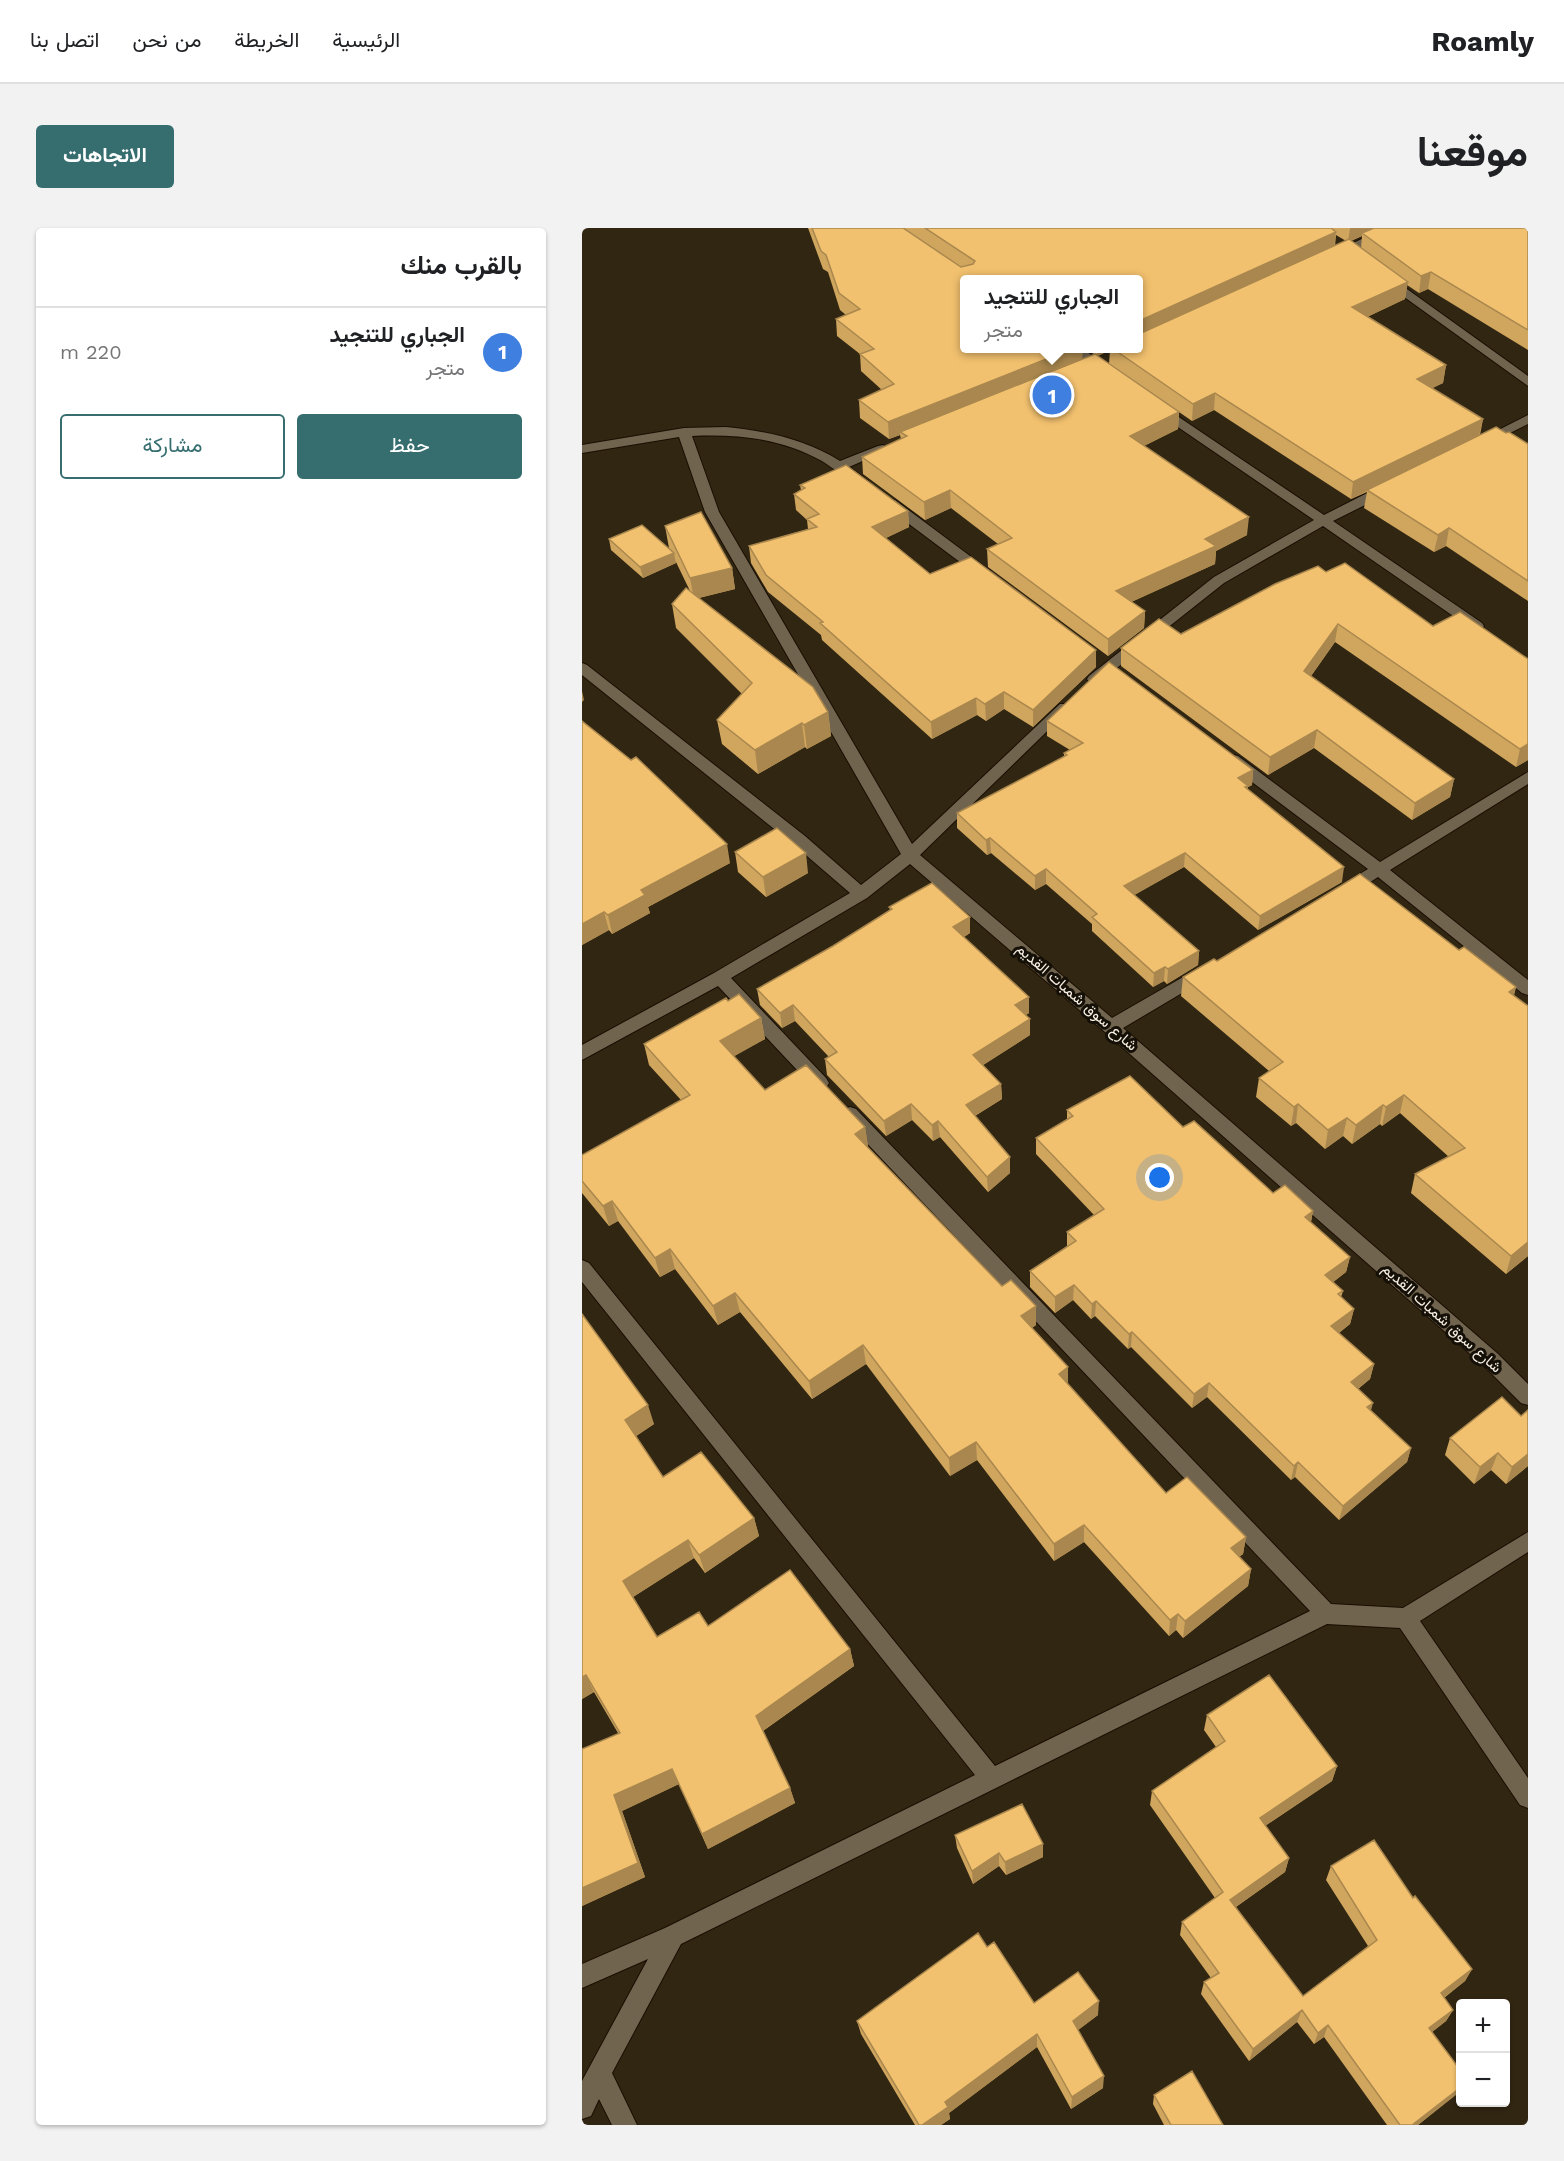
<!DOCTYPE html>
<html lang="ar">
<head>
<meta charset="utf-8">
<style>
  :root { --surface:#fff; --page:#f2f2f2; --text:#202124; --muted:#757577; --line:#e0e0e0; --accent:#366e70 }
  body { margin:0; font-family:"Work Sans",Vazirmatn,sans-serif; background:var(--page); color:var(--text); direction:rtl }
  .controls { position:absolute; right:18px; bottom:18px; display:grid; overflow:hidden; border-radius:6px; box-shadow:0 2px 4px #0004 }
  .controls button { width:54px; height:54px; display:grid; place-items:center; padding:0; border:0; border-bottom:2px solid var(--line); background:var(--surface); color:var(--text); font:30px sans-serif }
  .you { position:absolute; left:578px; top:950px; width:21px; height:21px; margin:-15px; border:4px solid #fff; border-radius:50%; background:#1a73e8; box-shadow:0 0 0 9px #1a73e833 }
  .badge { display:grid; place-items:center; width:39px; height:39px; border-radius:50%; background:var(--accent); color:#fff; font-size:20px; font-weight:700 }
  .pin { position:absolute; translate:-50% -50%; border:3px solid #fff; box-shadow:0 2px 6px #0006 }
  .popup { position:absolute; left:378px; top:47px; width:183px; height:78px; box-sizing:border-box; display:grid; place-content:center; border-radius:6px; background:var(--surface); filter:drop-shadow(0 2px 4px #0005); font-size:20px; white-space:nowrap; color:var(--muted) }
  .popup b { font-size:22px; color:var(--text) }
  .popup::after { content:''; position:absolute; left:50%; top:100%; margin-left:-12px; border:12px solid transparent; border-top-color:var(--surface) }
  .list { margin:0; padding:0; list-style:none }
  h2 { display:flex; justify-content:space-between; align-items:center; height:78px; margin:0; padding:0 24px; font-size:26px }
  h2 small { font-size:20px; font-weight:400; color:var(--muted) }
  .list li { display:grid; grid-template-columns:39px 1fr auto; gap:18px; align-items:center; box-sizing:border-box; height:90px; padding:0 24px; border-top:2px solid var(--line) }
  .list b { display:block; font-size:22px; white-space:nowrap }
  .list p { margin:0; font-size:20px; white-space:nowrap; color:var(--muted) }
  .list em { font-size:20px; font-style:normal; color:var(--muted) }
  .actions { display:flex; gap:12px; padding:18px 24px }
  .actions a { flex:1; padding:14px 0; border:2px solid var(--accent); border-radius:6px; text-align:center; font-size:21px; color:var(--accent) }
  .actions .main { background:var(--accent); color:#fff }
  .map { position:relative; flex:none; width:946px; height:1897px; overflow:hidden; direction:ltr; border-radius:6px }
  header { display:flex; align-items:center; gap:36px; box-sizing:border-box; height:84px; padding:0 30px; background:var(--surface); border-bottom:2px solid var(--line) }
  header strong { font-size:28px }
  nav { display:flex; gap:33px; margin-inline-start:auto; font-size:21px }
  .intro { display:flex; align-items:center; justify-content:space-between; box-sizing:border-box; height:144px; padding:0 36px }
  h1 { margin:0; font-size:42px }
  .button { padding:15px 27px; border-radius:6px; background:var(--accent); color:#fff; font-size:21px; font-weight:700 }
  main { display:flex; gap:36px; padding:0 36px }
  aside { flex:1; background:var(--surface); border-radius:6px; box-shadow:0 2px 4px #0004 }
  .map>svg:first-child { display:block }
</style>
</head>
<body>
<header>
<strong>Roamly</strong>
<nav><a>الرئيسية</a><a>الخريطة</a><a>من نحن</a><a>اتصل بنا</a></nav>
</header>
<div class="intro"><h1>موقعنا</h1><a class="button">الاتجاهات</a></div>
<main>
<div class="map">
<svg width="946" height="1897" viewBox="0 0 946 1897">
  <rect width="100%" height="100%" fill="#312612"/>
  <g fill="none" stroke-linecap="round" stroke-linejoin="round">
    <!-- minor casing -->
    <g stroke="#190e00" stroke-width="2">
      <path id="minor" d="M803,0H819L756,29L752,31L746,27Z
        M804,46L946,148V158L800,53V47Z
        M485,120H500L530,143L524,147L520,146Z
        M576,175L742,287L799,258H809L811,261L809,264L751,293L900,395L902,398L900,401H890L741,298L642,355L517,454H507L505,451L507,448L632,349L732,292L571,182L570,179Z
        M946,187V196L904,217H894L893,214Z
        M144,199C184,203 223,211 258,233L296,218L301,217L308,221L267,239L286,253L279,257C265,253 252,240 240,233C199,210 155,206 110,208L137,284L330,616L478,476H488L490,479L338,627L530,790L615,741H627L629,745L627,749L541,800L916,1126L946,1156V1177L939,1175L902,1138L523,804L328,636L285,670L149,750L244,850L247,855L244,860L238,862L232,860L136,758L0,832V817L132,745L268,665L211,616L0,447V435L5,437L223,608L279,657L319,626L123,284L97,209L0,225V217L102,200Z
        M308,271L313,272L408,343L410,346L408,349H398L303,278L301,275Z
        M651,527L656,528L798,634L946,544V556L808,642L946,752V767L940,765L796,649L770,666H758L756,662L758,658L786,641L646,536L643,532Z
        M268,879L274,881L749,1376L821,1380L946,1304V1324L838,1393L946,1550V1580L938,1577L818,1400L745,1396L99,1716L30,1845L55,1897H30L17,1871L9,1888L0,1891V1853L66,1731L0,1760V1736L83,1700L393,1547L0,1054V1032L7,1035L413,1538L728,1383L262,891L259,886L262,881Z"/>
    </g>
    <!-- minor -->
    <use href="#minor" fill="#71644f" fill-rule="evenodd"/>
  </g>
  <!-- wall -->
  <path fill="#d0a65f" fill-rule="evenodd" d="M226,0H946V122L846,61L837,65L825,57L823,71L785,89L864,137L861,155L850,160L901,191L898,207L924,205L946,216V373L864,318L852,324L782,280L785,264L769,271L632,182L610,193L597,184L596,201L562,218L665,307L634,323L633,336L549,374L563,383L562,400L526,428L406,339L405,321L416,316L369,280L343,292L281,246L280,229L319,211L318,207L307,211L278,190L277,172L300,162L279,143L278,126L255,108L254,91L264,87L258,82L246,44L241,41ZM754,7L764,13L753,18ZM780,8L779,20L769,13ZM383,51H557V120H504L513,127L500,131ZM528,122L527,136L516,128Z
    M218,257L326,283L327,299L304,310L348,346L514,439L451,499L422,481L404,493L395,487L350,511L240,412L239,407L186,364L169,335L167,318L226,301L225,292L214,282L212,266L219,262Z
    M83,298L150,340L153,361L117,370L246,484L249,508L225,521L223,519L176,546L140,516L135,492L160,466L94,400L90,376L108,363L94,334V335L61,350L29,322L27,311L87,320Z
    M744,344L851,398L946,431V532L934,539L753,414L729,448L872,551L868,569L830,592L732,520L686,547L539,438V420L599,406Z
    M0,493L148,635L66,679L68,685L30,706L27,702L0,717Z
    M465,493L671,542L670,557L666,559L665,561L760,654L676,702L602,639L552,667L617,723L616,737L585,756L582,753L571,759L510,703V696L464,656L453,662L409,625L405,627L375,600V585L482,529V525L488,522L465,508Z
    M153,624L226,645L184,669L156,644Z
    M307,679L388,689V705L382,709L447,785L444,787L448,807L401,837L419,856L420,871L393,888L428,929V945L406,964L358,909L351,913L330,892L304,908L245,847L243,831L247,829L213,793L200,800L178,777L175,761L251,718L308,682Z
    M877,722L934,759L932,767L946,778V1028L924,1046L829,965L833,946L867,929L818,885L800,898L798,896L770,916L761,908L743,921L714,895L709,898L674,869L677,850L687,843L599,768L601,749L635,733Z
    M146,773L179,790L183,811L152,828L183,862L283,899L286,919L454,1097L450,1100L486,1156L584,1265L664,1309L661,1326L657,1329L669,1341L666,1358L601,1410L594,1402L587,1408L502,1314L472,1333L395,1232L368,1248L284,1136L230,1171L158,1084L136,1097L93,1041L78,1049L36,993L27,998L0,965V927L99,872L67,837L62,816Z
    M485,882L601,899L691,965L731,983L729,994L768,1029L764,1044L751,1054L761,1063L759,1069L772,1081L768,1096L757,1105L792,1136L788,1151L776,1161L789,1183L829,1220L825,1234L757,1292L713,1249L709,1252L625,1169L610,1180L549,1119L546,1121L513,1088L509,1091L491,1072L473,1085L448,1059V1043L485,1018V1004L512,987L454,926V910L485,892Z
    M0,1086L72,1196L54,1208L81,1249L172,1290L177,1308L123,1345L112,1330L51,1369L75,1409L126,1398L268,1421L272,1438L181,1503L208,1560L213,1575L126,1621L97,1556L40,1583L63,1649L0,1678L36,1505L12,1464L0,1471Z
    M946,1182V1238L924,1256L909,1242L892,1256L863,1227L868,1210L939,1188Z
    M625,1487L755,1538L750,1553L683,1598L707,1630L703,1644L654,1679L721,1768L786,1718L744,1652L749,1638L831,1670L890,1741L883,1753L862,1770L871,1782L864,1793L850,1804L878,1863L836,1897H805L742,1809L732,1816L715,1794L667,1833L619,1766L622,1754L629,1750L598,1707L600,1694L633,1670L568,1577L570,1563L634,1519L622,1502Z
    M373,1607L461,1629L424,1647L417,1638L391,1656L375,1620Z
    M405,1719L452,1775L516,1787L496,1802L521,1860L489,1881L455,1819L367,1885L368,1891L359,1897H333L279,1806L275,1793Z
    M572,1867L641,1897H582L571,1876Z"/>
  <!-- shaded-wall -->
  <path fill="#a9874e" d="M768,0H798L780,5V8L766,14Z
    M754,4L752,21L557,110V93Z
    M849,44L846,61L837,65L839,48Z
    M826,54L823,71L768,97L770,79Z
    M492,120H501L500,134L318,204V207L307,211L306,194Z
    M515,120H528V122L515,128Z
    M864,137L861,155L833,169L835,151Z
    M633,165L632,182L610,193L611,176Z
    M597,184L596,201L547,225L548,208Z
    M901,191L897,208L769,271L771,254Z
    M368,262L369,280L343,292L342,274Z
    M326,283L327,299L291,316L290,299Z
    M667,289L665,307L634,323L633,336L534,381V363L623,311Z
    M867,300L864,318L852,324L856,307Z
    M92,325L94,335L61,350L58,339Z
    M150,340L153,361L112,371L108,350Z
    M563,383L562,400L526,428V411Z
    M756,396L753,414L720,461L722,443Z
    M514,422V439L451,499V482Z
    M0,463L2,472L0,474Z
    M422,464V481L404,493L403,476Z
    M394,470L395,487L350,511L349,494Z
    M246,484L249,508L225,521L222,497Z
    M220,495L223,519L176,546L173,522Z
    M735,502L732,520L686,547L688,529Z
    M946,516V532L934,539L938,521Z
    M671,542L670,557L666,559L664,573L656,550Z
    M872,551L868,569L830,592L833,575Z
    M408,610L409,625L405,627L404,612Z
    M145,616L148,635L66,679L68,685L30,706L26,687L59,662Z
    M224,625L226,645L184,669L181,649Z
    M603,625L602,639L542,673V658Z
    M762,639L760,654L676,702L678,688Z
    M464,641V656L453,662V648Z
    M22,684L27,702L0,717V696Z
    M388,689V705L372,715L371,699Z
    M617,723L616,737L585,756L586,741Z
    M583,739L582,753L571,759L572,745Z
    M934,759L929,778L927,764Z
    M447,769V785L434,793L433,777Z
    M211,777L213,793L200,800L198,785Z
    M179,790L183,811L142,834L138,813Z
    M448,791V807L392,843L391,827Z
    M419,856L420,871L384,893V877Z
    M822,867L818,885L800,898L804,879Z
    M329,876L330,892L304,908L302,893Z
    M716,876L714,895L709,898L712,879Z
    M801,877L798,896L770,916L774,897Z
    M765,890L761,908L743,921L746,902Z
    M356,893L358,909L351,913L350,897Z
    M283,899L286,919L273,906Z
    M428,929V945L406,964L405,949Z
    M30,973L36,993L27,998L21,978Z
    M731,983L728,999L723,989Z
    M946,1014V1028L924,1046L929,1028Z
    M88,1021L93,1041L78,1049L73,1030Z
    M768,1029L764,1044L740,1063L743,1047Z
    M492,1057L491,1072L473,1085V1069Z
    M153,1065L158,1084L136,1097L131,1078Z
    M514,1073L513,1088L509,1091L510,1076Z
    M454,1078V1097L439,1107V1088Z
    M772,1081L768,1096L746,1113L749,1098Z
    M550,1104L549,1119L546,1121L547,1106Z
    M281,1117L284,1136L230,1171L227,1153Z
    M792,1136L788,1151L766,1169L769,1154Z
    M486,1139V1158L477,1146Z
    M627,1155L625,1169L610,1180L612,1166Z
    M791,1175L787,1190L785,1179Z
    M66,1177L72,1196L50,1211L43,1192Z
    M394,1214L395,1232L368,1248L367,1230Z
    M829,1220L825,1234L757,1292L761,1278Z
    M916,1225L909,1242L892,1256L898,1239Z
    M946,1226V1238L924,1256L930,1239Z
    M716,1234L713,1249L709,1252L712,1238Z
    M172,1290L177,1308L123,1345L117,1327Z
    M502,1297V1314L472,1333V1316Z
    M664,1309L661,1326L646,1337L649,1320Z
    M106,1312L112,1330L48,1371L41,1353Z
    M669,1341L666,1358L601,1410L603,1393Z
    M596,1386L594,1402L587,1408L588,1392Z
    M268,1421L272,1438L179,1504L174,1488Z
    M4,1447L12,1464L0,1471V1449Z
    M755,1538L750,1553L674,1604L678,1590Z
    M90,1541L97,1556L40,1583L63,1649L0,1678V1660L32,1567Z
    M208,1560L213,1575L126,1621L120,1606Z
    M461,1616V1629L424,1647L423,1634Z
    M417,1625V1638L391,1656L390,1643Z
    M707,1630L703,1644L645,1685L648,1672Z
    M890,1741L883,1753L852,1777L859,1765Z
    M517,1773L516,1787L491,1806V1793Z
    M720,1782L715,1794L667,1833L671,1821Z
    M871,1782L864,1793L840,1812L847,1800Z
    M746,1797L742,1809L732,1816L736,1805Z
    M455,1806V1819L367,1885L368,1891L359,1897H340L363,1874Z
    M522,1848L521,1860L489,1881L490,1869Z
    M879,1859V1863L836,1897H830Z"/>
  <!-- building -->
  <path fill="#f2c16f" stroke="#a9874e" stroke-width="1.5" d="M230,0H321L379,39L391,36L393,33L343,0H749L754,4L557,93V51H383V120H492L306,194L277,172L312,156L278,126L292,121L254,91L278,81L257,65L244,27L239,23Z
    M792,0H946V102L849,44L839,48L780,5Z
    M767,11L826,54L770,79L864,137L835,151L901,191L771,254L633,165L611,176L530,120H557V106Z
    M513,126L597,184L548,208L667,289L623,311L634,318L534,363L563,383L526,411L405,321L430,310L368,262L342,274L280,229L325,208L318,204Z
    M914,199L924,205L927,204L946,216V353L867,300L856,307L785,262Z
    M264,237L326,283L290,299L348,346L389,329L514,422L451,482L422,464L403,476L394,470L349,494L238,395L241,394L184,347L167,318L235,299L225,291L237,286L212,266L223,260L218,257Z
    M119,284L150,340L108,350L83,298Z
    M60,297L92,325L58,339L27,311Z
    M763,335L851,398L878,384L946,431V516L938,521L756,396L722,443L872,551L833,575L735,502L688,529L539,420L577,391L599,406L693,356L736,338L744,344Z
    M104,360L231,459L246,484L222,497L220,495L173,522L135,492L170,455L90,376Z
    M527,434L671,542L656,550L666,558L663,559L762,639L678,688L603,625L542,658L617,723L586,741L583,739L572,745L510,689L515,686L464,641L453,648L408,610L404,612L375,585L485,527L482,525L501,515L465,493Z
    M0,493L49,532L54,529L145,616L59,662L63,667L26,687L22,684L0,696Z
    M195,600L224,625L181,649L153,624Z
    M778,646L877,722L882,719L934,759L927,764L946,778V1014L929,1028L833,946L883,920L822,867L804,879L801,877L774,897L765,890L746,902L716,876L712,879L677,850L701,834L601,749L632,731L635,733Z
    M350,655L388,689L371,699L447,769L433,777L448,791L391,827L419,856L384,877L428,929L405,949L356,893L350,897L329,876L302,893L243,831L255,824L211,777L198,785L175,761L251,718L310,681L307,679Z
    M157,766L179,790L138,813L183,862L224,837L283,899L273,906L420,1058L429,1052L454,1078L439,1088L486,1139L477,1146L584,1265L605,1249L664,1309L649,1320L669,1341L603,1393L596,1386L588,1392L502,1297L472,1316L394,1214L367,1230L281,1117L227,1153L153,1065L131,1078L88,1021L73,1030L30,973L21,978L0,953V927L108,867L62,816L144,770L146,773Z
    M548,848L601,899L612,893L691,965L703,957L731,983L723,989L768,1029L743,1047L761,1063L756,1066L772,1081L749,1098L792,1136L769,1154L791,1175L785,1179L829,1220L761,1278L716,1234L712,1238L627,1155L612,1166L550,1104L547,1106L514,1073L510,1076L492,1057L473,1069L448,1043L494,1013L485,1004L522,981L454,910L491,888L485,882Z
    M0,1086L66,1177L43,1192L81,1249L119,1224L172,1290L117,1327L106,1312L41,1353L75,1409L117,1384L126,1398L208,1342L268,1421L174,1488L208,1560L120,1606L90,1541L32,1567L56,1635L0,1660V1521L38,1505L4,1447L0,1449Z
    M920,1169L939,1188L946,1182V1226L930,1239L916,1225L898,1239L868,1210Z
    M687,1447L755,1538L678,1590L707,1630L648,1672L721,1768L795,1712L749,1638L792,1612L831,1670L833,1668L890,1741L859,1765L871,1782L847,1800L879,1843V1859L830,1897H818L746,1797L736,1805L720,1782L671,1821L622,1754L637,1745L600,1694L641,1664L570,1563L643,1513L625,1487Z
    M440,1576L461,1616L423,1634L417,1625L390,1643L373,1607Z
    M396,1705L405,1719L412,1714L452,1775L496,1744L517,1773L491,1793L522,1848L490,1869L455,1806L363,1874L366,1879L340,1897H337L275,1793Z
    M610,1843L641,1897H589L572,1867Z"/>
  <g text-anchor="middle" stroke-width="6" stroke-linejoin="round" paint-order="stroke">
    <!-- street labels -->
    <g font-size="15" fill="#f8f0e4" stroke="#151007">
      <text transform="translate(495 769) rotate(41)" y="5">شارع سوق شمبات القديم</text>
      <text transform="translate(860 1090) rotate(42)" y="5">شارع سوق شمبات القديم</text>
    </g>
  </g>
</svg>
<div class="controls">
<button>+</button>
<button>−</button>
</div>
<div class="you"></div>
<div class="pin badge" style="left:470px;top:167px;background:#3f7fe0">1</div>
<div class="popup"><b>الجباري للتنجيد</b>متجر</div>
</div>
<aside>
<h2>بالقرب منك<small></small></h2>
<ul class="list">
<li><span class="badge" style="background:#3f7fe0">1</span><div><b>الجباري للتنجيد</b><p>متجر</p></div><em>220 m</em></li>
</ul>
<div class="actions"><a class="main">حفظ</a><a>مشاركة</a></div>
</aside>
</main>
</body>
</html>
